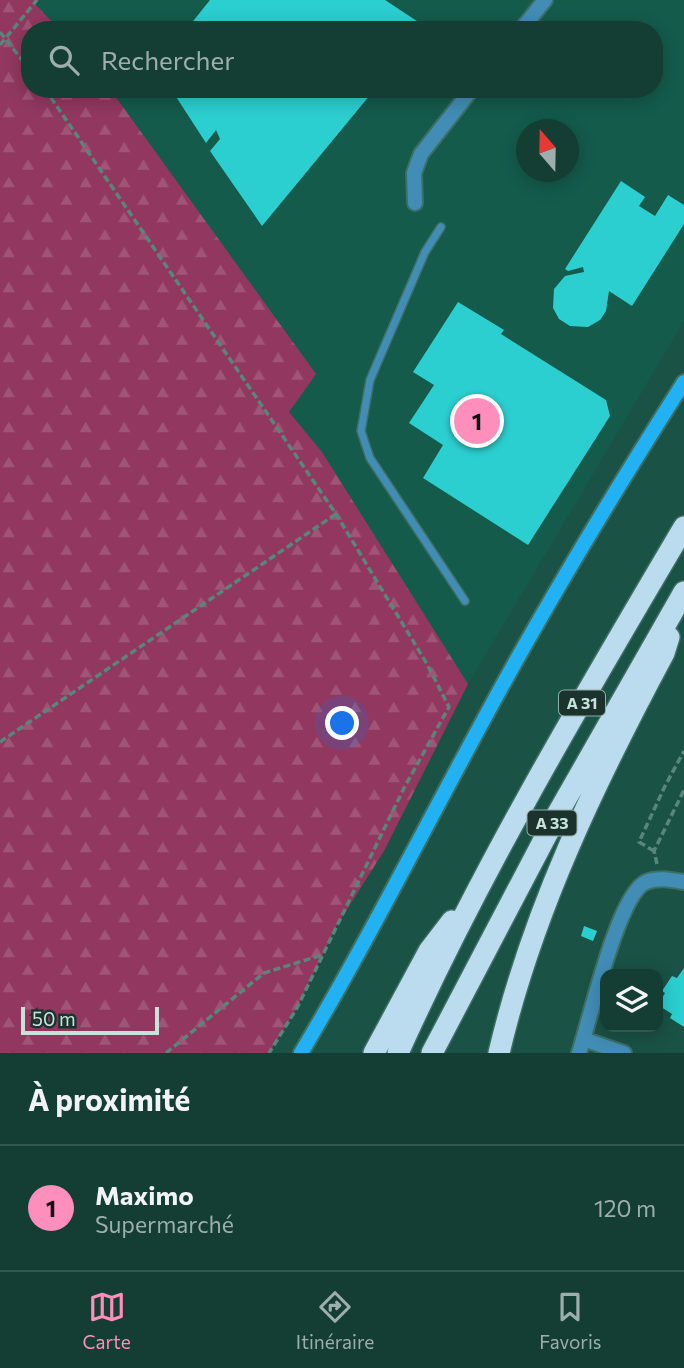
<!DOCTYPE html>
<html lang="fr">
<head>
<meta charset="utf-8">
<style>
  :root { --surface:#143e34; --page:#214940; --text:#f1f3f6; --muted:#9daeac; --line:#33574f; --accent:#fe8ebb }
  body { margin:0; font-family:Commissioner,sans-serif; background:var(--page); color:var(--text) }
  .controls { position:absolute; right:21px; bottom:21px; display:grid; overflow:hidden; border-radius:14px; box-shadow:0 4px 18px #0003 }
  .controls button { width:63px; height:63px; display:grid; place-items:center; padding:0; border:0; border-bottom:2px solid var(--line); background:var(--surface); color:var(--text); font:35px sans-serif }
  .compass { position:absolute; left:516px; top:119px; width:63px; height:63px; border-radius:50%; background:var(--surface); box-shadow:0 4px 18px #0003; rotate:340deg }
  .scale { position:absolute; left:21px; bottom:18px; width:138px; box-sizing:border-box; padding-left:7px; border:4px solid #c7e2da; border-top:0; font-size:19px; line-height:24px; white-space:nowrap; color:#c7e2da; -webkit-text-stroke:5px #1c332d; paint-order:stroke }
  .you { position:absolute; left:343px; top:724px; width:24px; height:24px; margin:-18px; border:5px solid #fff; border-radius:50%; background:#1a73e8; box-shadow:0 0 0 10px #1a73e833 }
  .badge { display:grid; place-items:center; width:46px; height:46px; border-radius:50%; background:var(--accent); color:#111; font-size:23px; font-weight:700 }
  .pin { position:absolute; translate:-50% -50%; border:4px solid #fff; box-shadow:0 2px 7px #0006 }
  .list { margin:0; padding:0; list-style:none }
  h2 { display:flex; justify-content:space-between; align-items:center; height:91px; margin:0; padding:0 28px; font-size:30px }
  h2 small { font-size:23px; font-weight:400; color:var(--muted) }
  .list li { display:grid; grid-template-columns:46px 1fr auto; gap:21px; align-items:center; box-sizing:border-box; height:126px; padding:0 28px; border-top:2px solid var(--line) }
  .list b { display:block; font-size:26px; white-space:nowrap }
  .list p { margin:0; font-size:23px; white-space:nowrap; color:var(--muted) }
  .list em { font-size:23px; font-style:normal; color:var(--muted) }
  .icon { flex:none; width:38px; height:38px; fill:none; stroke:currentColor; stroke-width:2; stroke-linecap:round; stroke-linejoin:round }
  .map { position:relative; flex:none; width:684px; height:1053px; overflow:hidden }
  .search { position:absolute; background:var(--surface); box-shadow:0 4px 18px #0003; left:21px; right:21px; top:21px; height:77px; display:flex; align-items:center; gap:18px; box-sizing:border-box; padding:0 24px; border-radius:28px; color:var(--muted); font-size:26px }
  .sheet { height:217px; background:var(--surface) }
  nav { display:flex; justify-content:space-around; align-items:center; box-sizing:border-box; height:98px; border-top:2px solid var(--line); background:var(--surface); font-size:19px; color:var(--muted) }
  nav a { display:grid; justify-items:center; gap:4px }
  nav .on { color:var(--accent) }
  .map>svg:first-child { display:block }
</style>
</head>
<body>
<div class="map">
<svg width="684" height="1053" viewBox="0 0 684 1053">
  <defs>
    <pattern id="forest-firs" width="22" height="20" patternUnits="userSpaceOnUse" patternTransform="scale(1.75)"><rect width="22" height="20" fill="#923860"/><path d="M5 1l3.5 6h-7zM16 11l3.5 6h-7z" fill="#a05476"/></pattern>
  </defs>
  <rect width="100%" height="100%" fill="#1a5246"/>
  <!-- built -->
  <path fill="#145b4c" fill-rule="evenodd" d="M39,0H684V321L468,684L322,452L289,412L315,374L110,89H654V30H60L35,4ZM526,130H568V172H526Z"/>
  <!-- forest -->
  <path fill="url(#forest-firs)" d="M0,0H39L35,4L60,30H30V89H110L316,374L289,412L322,452L468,684L384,851L337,925L297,1008L269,1053H0Z"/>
  <!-- building -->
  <path fill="#2ccfd0" d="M210,0H385L426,27L424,30H186Z
    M171,89H375L262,226L210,151L220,139L216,130L206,143Z
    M621,181L645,197L639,206L655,216L668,195L684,205V224L632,306L609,291L606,311L600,320L588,327L570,326L559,319L553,308L554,289L565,276L584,272L583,267L568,271L565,269Z
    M458,302L504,330L501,334L606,400L610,416L528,545L423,478L443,445L409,423L434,385L413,372Z
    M584,926L597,931L593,941L581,936Z
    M684,968V1027L670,1018L672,1014L658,1005L665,993L662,991L672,976L677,978Z"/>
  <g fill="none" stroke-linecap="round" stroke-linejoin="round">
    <!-- lane casing -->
    <g stroke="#3d6f64" stroke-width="10">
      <path id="lane" d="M441,227L425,252L370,380L361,431L370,458L465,601"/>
    </g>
    <!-- street casing -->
    <g stroke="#3d6f64" stroke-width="18">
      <path id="street" d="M521,30L545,0
        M415,203L414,173L421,154L472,89
        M583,1039L624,1053
        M579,1053C590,1020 618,894 646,882C658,877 672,880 684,882"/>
    </g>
    <!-- secondary casing -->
    <g stroke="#3d6f64" stroke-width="18">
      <path id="secondary" d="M301,1053C366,944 423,831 484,719C546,604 614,492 684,382"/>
    </g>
    <!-- highway casing -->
    <g stroke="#3d6f64" stroke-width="24">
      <path id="highway" d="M374,1053L429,951L452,921
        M398,1053C480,871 583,698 684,527
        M432,1053L558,813L684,592
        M499,1053C532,912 596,780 664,653L669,637"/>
    </g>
    <!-- path -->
    <path stroke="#59867b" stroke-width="3.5" stroke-dasharray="7 3.5" stroke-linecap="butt" d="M0,32L30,70
      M0,45L37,0
      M45,89L336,514L427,664L449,707L404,788L297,1008L269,1053
      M0,742L336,514
      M654,851L639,842L665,786L684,751
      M657,864L654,851L684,790
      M166,1053L264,973L322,955"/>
    <!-- lane -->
    <use href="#lane" stroke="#428db6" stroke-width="7"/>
    <!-- street -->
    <use href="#street" stroke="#428db6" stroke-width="14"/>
    <!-- secondary -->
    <use href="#secondary" stroke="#22b2f4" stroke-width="14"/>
    <!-- highway -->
    <use href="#highway" stroke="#bbdbef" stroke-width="21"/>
  </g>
  <g text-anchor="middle" stroke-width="7" stroke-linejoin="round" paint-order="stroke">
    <!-- shield labels -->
    <g fill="#1c332d" stroke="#94aea6" stroke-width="2">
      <rect x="559" y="690.5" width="46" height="25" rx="5"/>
      <rect x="527.5" y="810.5" width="49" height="25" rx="5"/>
    </g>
    <g font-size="16" font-weight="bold" fill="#c7e2da">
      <text x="582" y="709">A 31</text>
      <text x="552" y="829">A 33</text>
    </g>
  </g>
</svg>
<div class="controls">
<button><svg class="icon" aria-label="layers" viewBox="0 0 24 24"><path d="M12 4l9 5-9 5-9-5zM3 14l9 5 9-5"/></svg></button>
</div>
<svg class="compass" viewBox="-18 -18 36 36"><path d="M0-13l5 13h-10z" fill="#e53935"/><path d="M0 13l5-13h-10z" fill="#9daeac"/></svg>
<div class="scale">50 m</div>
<div class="you"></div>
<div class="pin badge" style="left:477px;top:421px">1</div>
<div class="search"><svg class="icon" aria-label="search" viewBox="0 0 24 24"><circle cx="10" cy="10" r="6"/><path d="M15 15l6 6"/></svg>Rechercher</div>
</div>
<section class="sheet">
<h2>À proximité<small></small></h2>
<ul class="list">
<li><span class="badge">1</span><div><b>Maximo</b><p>Supermarché</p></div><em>120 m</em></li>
</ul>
</section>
<nav>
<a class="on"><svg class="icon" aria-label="map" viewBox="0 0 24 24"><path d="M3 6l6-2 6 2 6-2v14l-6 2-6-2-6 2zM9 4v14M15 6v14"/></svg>Carte</a>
<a><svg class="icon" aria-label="directions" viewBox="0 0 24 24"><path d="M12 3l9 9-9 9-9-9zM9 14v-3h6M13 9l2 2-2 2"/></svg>Itinéraire</a>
<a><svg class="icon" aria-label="saved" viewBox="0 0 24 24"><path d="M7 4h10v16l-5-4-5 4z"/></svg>Favoris</a>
</nav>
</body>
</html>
